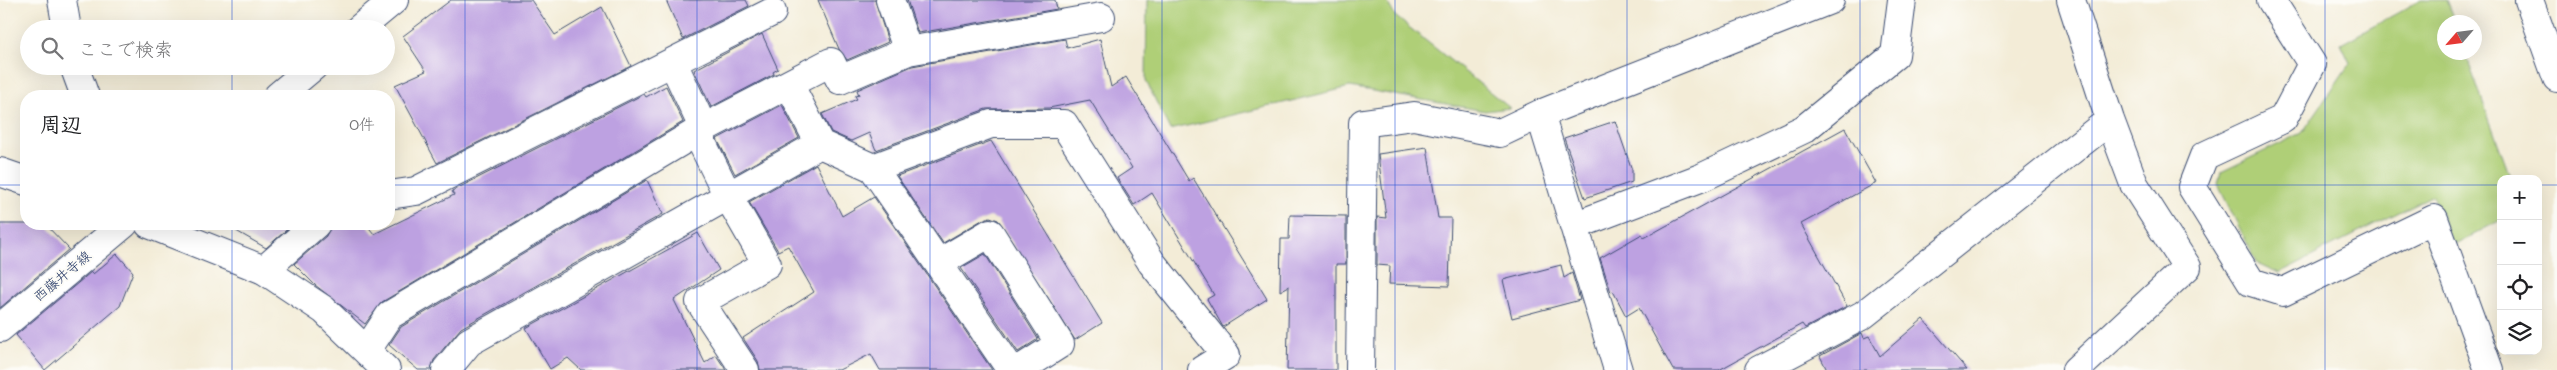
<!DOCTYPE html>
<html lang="ja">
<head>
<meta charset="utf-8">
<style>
  :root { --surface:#fff; --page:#f6f6f6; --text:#202124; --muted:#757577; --line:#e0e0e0 }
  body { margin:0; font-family:Mali,"Klee One",sans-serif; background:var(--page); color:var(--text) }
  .controls { position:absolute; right:15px; bottom:15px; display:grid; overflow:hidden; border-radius:10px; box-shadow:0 5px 20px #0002 }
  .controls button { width:45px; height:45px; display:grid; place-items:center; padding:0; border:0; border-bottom:1px solid var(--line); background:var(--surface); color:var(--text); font:25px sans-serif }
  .compass { position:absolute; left:2437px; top:15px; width:45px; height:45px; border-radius:50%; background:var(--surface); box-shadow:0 5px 20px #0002; rotate:242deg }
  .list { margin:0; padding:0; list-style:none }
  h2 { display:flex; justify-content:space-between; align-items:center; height:65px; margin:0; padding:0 20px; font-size:21px }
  h2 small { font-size:16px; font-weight:400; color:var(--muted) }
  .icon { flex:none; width:28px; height:28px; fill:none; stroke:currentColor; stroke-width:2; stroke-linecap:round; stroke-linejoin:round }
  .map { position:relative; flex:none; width:2557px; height:370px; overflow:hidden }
  .search { position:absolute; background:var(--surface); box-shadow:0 5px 20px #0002; left:20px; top:20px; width:375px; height:55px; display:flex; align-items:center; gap:12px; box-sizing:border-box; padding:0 18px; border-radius:28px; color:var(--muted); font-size:19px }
  .panel { position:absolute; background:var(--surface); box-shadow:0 5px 20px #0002; left:20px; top:90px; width:375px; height:140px; border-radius:20px }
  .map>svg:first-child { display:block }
</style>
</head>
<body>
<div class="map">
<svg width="2557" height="370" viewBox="0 0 2557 370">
  <rect width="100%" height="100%" fill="#fdfcf7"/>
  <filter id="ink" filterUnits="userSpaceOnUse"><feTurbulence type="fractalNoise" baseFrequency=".02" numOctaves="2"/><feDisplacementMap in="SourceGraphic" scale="10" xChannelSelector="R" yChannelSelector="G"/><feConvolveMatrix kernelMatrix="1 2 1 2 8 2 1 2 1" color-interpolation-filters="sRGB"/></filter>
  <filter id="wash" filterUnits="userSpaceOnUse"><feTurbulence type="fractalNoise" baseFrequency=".0096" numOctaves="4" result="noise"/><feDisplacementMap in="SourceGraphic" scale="20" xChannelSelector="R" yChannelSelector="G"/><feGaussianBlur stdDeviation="1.12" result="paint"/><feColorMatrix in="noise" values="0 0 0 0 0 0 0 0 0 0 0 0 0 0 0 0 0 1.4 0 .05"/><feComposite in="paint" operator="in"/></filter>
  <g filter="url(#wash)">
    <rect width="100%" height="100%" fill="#f3ecd7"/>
    <!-- green -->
    <path fill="#afcf77" stroke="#657f6a" d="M1147,0H1386L1395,16L1510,108L1485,111L1350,87L1170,130L1146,81Z
      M2421,0H2446L2455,22H2444V52L2465,53L2511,179H2501V220L2453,245L2433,195L2279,273L2257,263L2218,185L2221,172L2302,133L2350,63L2341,44Z"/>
    <g id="blocks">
      <!-- building -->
      <path fill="#bda1e1" d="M451,0H531L555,35L602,7L631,66L437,163L395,85L426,71L403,36Z
        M666,0H746L749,6L683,39Z
        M818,0H875L888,42L847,60L839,49Z
        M907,0H1055L1057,9L918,33Z
        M762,34L778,69L773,72L774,74L711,107L694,70Z
        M1065,39L1067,48L1100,39L1111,87L1126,77L1189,181L1193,178L1267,299L1223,327L1207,299L1214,295L1152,193L1134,205L1117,178L1132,168L1090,100L1049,108L986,109L876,150L869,133L851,141L831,132L822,114L857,99L855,96L859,95L857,90L912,66Z
        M666,86L683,122L382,302L365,324L315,285L294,264L326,236L331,224H366L374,234L454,195L452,191L644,94L646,97Z
        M782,105L799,138L735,174L717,139Z
        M1615,121L1632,170V182L1585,198L1564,138Z
        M1845,128L1876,183L1801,224L1847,306L1805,328L1802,324L1719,370H1673L1639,308L1626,316L1613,291L1611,292L1600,258L1642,234L1644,238Z
        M991,141L1102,323L1075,340L998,220L990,217L982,220L943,243L897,176Z
        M1427,147L1438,218H1451L1449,286L1389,284L1390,266L1377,265V217L1386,218L1378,154Z
        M816,164L842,216L874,197L992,370H880L871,354L839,370H760L758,361L743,338L814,292L788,246L778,251L749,202Z
        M647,180L663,214L461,328L434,360L431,370H418L389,345L401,327Z
        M1290,215L1346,216V264H1336V370H1287L1289,286L1280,291L1281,239H1289Z
        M0,224H45L69,249L0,308Z
        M224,224H293L266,248Z
        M698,233L719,270L674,300L705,363L716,355L726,370H581L568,358L550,369L526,328Z
        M117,254L133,272L120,306L45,370L16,335L91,272L93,274Z
        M985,254L1038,339L1018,352L961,268Z
        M1561,265L1564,278L1572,273L1580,300L1512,318L1503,280Z
        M1923,319L1967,370H1827L1820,356L1862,333L1864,338L1869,336L1880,356Z"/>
    </g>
  </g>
  <g filter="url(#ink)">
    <use href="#blocks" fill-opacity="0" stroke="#3b4b70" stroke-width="1"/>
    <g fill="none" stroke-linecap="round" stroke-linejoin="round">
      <!-- minor casing -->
      <g stroke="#3b4b70" stroke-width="30">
        <path id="minor" d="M62,0L67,29
          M890,0L908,51
          M2071,0L2110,120L2134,184L2187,267L2076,370
          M2271,0L2312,64L2283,119L2204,156L2192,187L2251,282L2283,292L2434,219L2489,370
          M2529,0L2557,78
          M673,63L701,123L702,143L728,196L767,264L700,302L745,370
          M74,66L85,96
          M789,84L820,144
          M1540,114L1618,370
          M873,168L991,124H1064L1152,263L1226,355L1202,370
          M389,195L416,191L772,12
          M1574,226L1703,177L1804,129L1895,55L1902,0
          M939,263L990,233L1060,344L1019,370
          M264,270L316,224
          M367,350L390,315L702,129L831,62L840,80L908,51L1101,17
          M446,370L469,342L820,144L873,168L1011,370
          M1360,370L1363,123L1414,116L1500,133L1540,114L1830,0
          M1759,370L1863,315L2110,120"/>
      </g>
      <!-- tertiary casing -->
      <g stroke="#3b4b70" stroke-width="30">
        <path id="tertiary" d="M0,172L26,181
          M149,224L264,270L324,310L386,370"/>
      </g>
      <!-- secondary casing -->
      <g stroke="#3b4b70" stroke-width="30">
        <path id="secondary" d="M359,29L394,0
          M278,96L314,66
          M0,328L124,224"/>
      </g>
      <!-- minor -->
      <use href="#minor" stroke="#fff" stroke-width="28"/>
      <!-- tertiary -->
      <use href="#tertiary" stroke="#fff" stroke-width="28"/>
      <!-- secondary -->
      <use href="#secondary" stroke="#fff" stroke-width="28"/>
    </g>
  </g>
  <!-- grid -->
  <path fill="none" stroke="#1d4ed8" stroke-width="1" stroke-opacity="0.55" d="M232,0V29M465,0V370M697,0V370M930,0V370M1162,0V370M1395,0V370M1627,0V370M1860,0V370M2092,0V370M2325,0V370M232,66V96M0,185H26M389,185H2501M2538,185H2557M232,224V370"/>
  <g text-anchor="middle" stroke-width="4" stroke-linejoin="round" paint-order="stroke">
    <!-- street labels -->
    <g font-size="14" fill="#1b2f5e" stroke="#fdfcf7">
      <text transform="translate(62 276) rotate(-40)" y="5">西藤井寺線</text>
    </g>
  </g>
</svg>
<div class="controls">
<button>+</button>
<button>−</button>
<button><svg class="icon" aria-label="locate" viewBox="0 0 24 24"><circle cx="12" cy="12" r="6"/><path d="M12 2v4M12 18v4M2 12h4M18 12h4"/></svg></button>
<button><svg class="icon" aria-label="layers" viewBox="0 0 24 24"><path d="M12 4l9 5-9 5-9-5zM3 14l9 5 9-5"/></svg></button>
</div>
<svg class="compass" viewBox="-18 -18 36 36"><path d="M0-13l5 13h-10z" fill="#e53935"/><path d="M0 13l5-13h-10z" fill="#757577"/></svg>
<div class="search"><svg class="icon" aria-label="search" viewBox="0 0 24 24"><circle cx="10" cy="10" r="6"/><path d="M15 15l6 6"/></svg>ここで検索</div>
<section class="panel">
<h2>周辺<small>0件</small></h2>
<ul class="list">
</ul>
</section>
</div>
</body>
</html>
